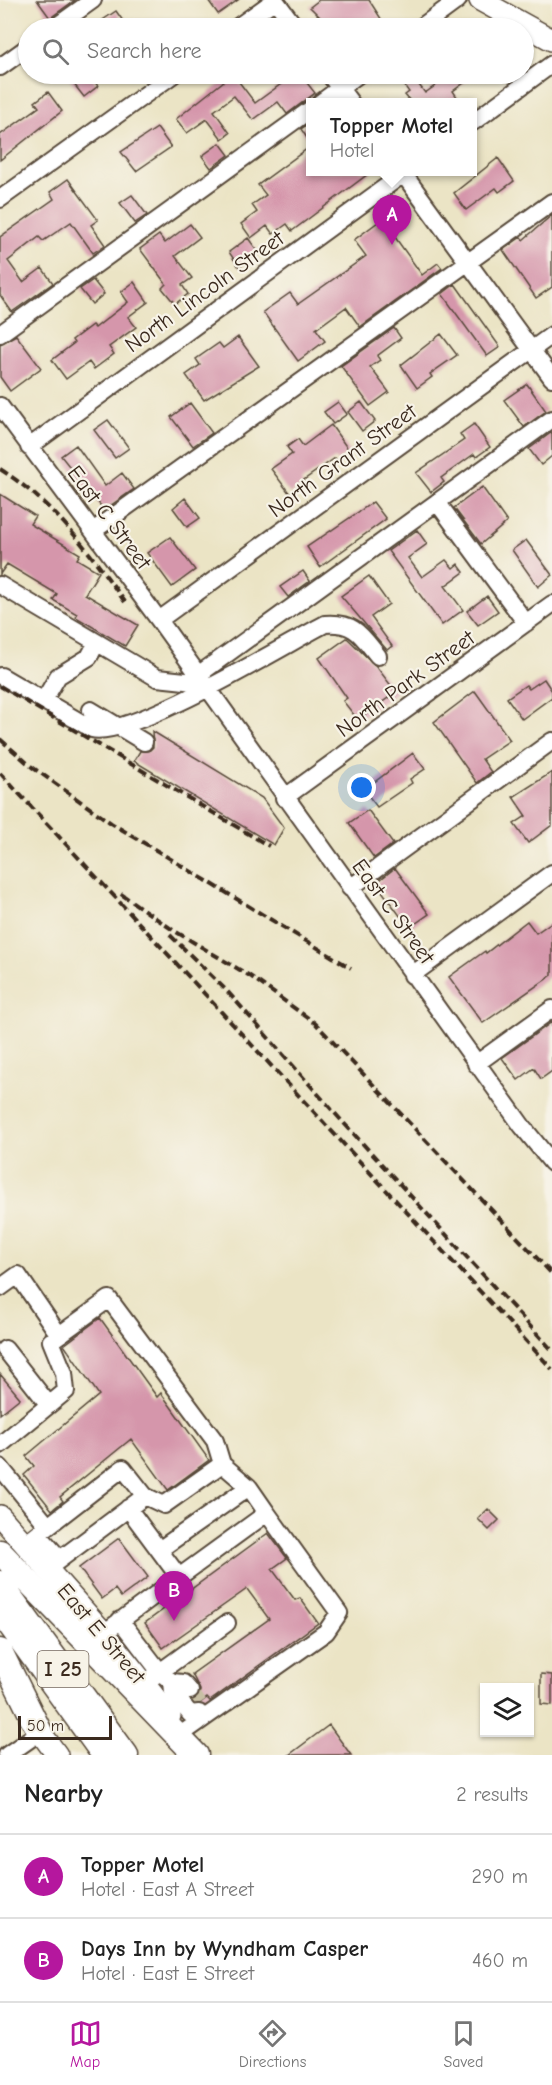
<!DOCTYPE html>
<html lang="en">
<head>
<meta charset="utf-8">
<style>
  :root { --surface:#fff; --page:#f6f6f6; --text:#222; --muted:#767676; --line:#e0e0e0; --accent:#b5179e }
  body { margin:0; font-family:"Comic Neue",sans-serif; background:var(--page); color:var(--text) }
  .controls { position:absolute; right:18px; bottom:18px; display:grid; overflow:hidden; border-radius:0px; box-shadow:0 2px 4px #0004 }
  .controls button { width:54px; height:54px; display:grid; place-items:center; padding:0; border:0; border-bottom:2px solid var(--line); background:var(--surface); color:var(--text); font:30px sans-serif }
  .scale { position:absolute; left:18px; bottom:15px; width:94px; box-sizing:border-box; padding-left:6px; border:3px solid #3b2a1e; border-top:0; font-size:16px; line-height:21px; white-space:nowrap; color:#3b2a1e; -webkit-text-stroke:4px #f7f3e8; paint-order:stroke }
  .you { position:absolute; left:362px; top:788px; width:21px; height:21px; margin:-15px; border:4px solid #fff; border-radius:50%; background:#1a73e8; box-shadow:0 0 0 9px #1a73e833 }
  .badge { display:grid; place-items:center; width:39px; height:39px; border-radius:50%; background:var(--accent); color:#fff; font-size:20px; font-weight:700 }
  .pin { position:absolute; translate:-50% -50px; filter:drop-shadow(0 2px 3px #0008) }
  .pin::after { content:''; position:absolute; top:32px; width:21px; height:18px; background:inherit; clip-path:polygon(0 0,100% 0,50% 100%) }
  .popup { position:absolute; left:306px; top:98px; width:171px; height:78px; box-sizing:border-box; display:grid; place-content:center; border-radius:0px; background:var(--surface); filter:drop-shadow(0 2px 4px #0005); font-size:20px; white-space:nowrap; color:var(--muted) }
  .popup b { font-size:22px; color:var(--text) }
  .popup::after { content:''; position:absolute; left:50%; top:100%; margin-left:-12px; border:12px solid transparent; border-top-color:var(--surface) }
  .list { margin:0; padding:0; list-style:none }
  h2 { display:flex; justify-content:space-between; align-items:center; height:78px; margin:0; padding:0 24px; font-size:26px }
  h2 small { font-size:20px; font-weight:400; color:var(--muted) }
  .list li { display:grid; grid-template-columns:39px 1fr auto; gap:18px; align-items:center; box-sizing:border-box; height:84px; padding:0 24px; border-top:2px solid var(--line) }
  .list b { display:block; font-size:22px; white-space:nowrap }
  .list p { margin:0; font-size:20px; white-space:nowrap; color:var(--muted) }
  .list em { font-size:20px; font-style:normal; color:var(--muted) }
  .icon { flex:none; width:33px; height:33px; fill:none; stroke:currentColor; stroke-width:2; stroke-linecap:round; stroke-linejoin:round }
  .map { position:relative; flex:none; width:552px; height:1755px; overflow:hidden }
  .search { position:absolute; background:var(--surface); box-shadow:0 2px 4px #0004; left:18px; right:18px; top:18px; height:66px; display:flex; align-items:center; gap:15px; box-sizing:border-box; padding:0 21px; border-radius:33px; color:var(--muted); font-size:22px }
  .sheet { height:246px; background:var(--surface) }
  nav { display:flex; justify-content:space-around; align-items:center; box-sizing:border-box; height:84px; border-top:2px solid var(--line); background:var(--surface); font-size:16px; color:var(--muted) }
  nav a { display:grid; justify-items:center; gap:3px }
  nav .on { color:var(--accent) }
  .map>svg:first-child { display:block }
</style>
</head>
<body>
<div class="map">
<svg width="552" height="1755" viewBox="0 0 552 1755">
  <rect width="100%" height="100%" fill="#f7f3e8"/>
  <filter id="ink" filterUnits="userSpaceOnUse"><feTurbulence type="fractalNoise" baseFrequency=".0167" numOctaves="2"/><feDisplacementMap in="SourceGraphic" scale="12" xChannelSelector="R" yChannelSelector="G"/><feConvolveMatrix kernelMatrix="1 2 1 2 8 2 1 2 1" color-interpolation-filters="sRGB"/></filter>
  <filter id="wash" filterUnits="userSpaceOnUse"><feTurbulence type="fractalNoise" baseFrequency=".008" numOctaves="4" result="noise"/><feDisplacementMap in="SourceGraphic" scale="24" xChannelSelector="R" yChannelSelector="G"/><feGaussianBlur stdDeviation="1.35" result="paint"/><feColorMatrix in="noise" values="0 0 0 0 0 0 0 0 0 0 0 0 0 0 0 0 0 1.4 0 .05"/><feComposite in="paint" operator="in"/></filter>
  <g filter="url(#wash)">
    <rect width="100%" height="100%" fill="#ebe4c5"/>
    <g id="blocks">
      <!-- building -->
      <path fill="#d596ab" d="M37,0H75L50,18Z
        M208,0H238L218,14Z
        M319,0H369L387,28H368L362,19L349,28H331L310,7Z
        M116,11L128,28H91Z
        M66,74H89L98,86L84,97Z
        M218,74H233L255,103L295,74H300L315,93L287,114L278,102L253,120L234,96L214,111L230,133L222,139L207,119L187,133L176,119L224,81Z
        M396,74H411L425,93L452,74H463L468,80L453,91L457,97L449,102H411L405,95L409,92Z
        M48,92L62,111L0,160V135L39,107L35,102Z
        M311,122V144L301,129Z
        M157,128L171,147L136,171L121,152Z
        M220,143L229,155L211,168L202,156Z
        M311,146V171H372L292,231L287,224L273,234L267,226L251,238L241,224L257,212L252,205L266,195L258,185Z
        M498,158L514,181L499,192L496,188L466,210L454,193Z
        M68,179L98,220L91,225L105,245L93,253L71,222L43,241L39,237L8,261L23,282L42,268L53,283L12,312L0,295V237L54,199L50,192Z
        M132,195L147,215L135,223L120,203Z
        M552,215V287L536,298L503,250L521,237L523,240Z
        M382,219L422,275L438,263L442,268L360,327L346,307L316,329L325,341L298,361L263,312L290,293L298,304L366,256L354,240Z
        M190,224L200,237L175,256L192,278L182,285L188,294L175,304L162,288L166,284L140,249L159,235L165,243Z
        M248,238L259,253L239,267L229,252Z
        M93,280L104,294L92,304L80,289Z
        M134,282L148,302L128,317L136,327L109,347L114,354L94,369L89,362L66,379L52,360L74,343L72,340L92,325L95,328L128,302L121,292Z
        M455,284L500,347L487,356L442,294Z
        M394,328L401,338L377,356L380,360L370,367L389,392L370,406L341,366Z
        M441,334L457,355L430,374L432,377L417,388L401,365Z
        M16,335L41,368L10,391L0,377V344Z
        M238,337L259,366L204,400L186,375L200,365L196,359L219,343L223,348Z
        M527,384L546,411L524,427L504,400Z
        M338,402L347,414L333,424L324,412Z
        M361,402L375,421L362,431L348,412Z
        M190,403L212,433L193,446L171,417Z
        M108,420L129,448L115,458L94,430Z
        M474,424L490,447L476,457L474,454L441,478L444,482L431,492L416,473L464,440L460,434Z
        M331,425L350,452L337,461L335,458L301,482L303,485L290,494L271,469L292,454L287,447L298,439L303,446Z
        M552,432V456L541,465L529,449Z
        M76,445L105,486L122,473L134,489L104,510L61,456Z
        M482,487L507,522L481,544L454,508Z
        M0,494L35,516L30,524L80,554L77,559L99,572L85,594L138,625L125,646L76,617L77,614L53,600L57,594L7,564L0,574Z
        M185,498L200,518L187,527L173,508Z
        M373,502L386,519L320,567L307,547Z
        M417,530L427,544L408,558L422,577L446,560L453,568L458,564L464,572L445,586L463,610L442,625L388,551Z
        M170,537L195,570L172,587L147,553Z
        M526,540L552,575L538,587L512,550Z
        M303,571L310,581L288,597L280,587Z
        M369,576L389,604L371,617L392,646L387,650L341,596Z
        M487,596L498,611L478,625L467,611Z
        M347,638L376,666L396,692L358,720L343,701L347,698L319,658Z
        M544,679L552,691V697L522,719L507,698L526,685L529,689Z
        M475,691L510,740L482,759L491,772L477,783L434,722Z
        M152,731L262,798L284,828L274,845L134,761L140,751H149L153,747Z
        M413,753L425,769L410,779L412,783L377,807L364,790Z
        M552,772V825L528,843L514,824L526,816L513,797Z
        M368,810L393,844L374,858L349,823Z
        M395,868L429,914L409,928L376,883Z
        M527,921L536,933L552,922V975L483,1023L449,977L485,951L486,953Z
        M552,1022V1071L541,1079L534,1068L518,1080L502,1058Z
        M100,1318L157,1397L161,1393L209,1460L168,1490L131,1439L60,1497L63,1501L52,1510L24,1475L34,1466L26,1456L99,1395L64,1345Z
        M0,1374L20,1398L0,1414Z
        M488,1509L499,1520L489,1530L478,1519Z
        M268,1533L287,1558L272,1569L295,1600L300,1598L318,1623L210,1701L207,1698L200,1703H195L193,1701L200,1695V1690L192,1674L269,1619L247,1589L163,1648L145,1623Z
        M119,1538L148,1577L121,1597L115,1589L102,1599L79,1568Z
        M541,1674L552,1675V1705L541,1704Z
        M329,1725L351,1755H289Z"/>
    </g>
  </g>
  <g filter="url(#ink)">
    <use href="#blocks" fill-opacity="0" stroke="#554637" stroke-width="1.5"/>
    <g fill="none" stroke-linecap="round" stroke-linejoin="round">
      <!-- minor-tunnel -->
      <path stroke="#c8bfa4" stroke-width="16" stroke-dasharray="16 8" stroke-linecap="butt" d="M190,1691L199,1704"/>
      <!-- minor casing -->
      <g stroke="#554637" stroke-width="20">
        <path id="minor" d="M54,28L93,0
          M236,28L275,0L296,28
          M420,28L458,0
          M0,67L28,47
          M329,74L351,103
          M320,103L359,74
          M473,122L552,64
          M402,172L552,378
          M0,199L174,74
          M0,334L311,109
          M0,406L159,620L522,1126L552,1163
          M29,447L406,172
          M437,502L526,623
          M93,531L552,202
          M0,585L157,678L204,683
          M159,620L552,335
          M198,675L552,419
          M1,676L92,729C131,739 283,646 325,624C355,622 361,635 378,656
          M44,700L58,676L89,657L96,644
          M91,710L144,742
          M284,798L552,604
          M350,888L552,741
          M412,975L552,873
          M476,1064L552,1009
          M0,1288L18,1275L59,1335
          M49,1405L66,1391L64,1373L51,1341L109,1299L215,1441L222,1464L164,1505L145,1496
          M0,1445L49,1405L5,1349
          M222,1464L249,1487
          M0,1467L48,1526
          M38,1534L60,1559
          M25,1544L123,1468L145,1496L47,1569
          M159,1550L249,1487L267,1513L179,1577
          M120,1620L160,1672L172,1682L173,1692L190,1714L199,1713L203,1718
          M104,1633L179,1577L128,1508
          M153,1677L227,1623
          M172,1682L183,1683L190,1691
          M183,1733L326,1632L339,1613L267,1513
          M7,1755L40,1732"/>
      </g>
      <!-- major casing -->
      <g stroke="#554637" stroke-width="24">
        <path id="major" d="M480,0L552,40
          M0,1516L102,1631L170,1716
          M30,1718L57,1755"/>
      </g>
      <!-- highway casing -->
      <g stroke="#554637" stroke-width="27">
        <path id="highway" d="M0,1552L196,1755
          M0,1583L126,1755
          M0,1611L104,1755
          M0,1651L40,1732"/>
      </g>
      <!-- minor -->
      <use href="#minor" stroke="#fff" stroke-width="16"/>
      <!-- major -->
      <use href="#major" stroke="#fff" stroke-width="21"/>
      <!-- highway -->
      <use href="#highway" stroke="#fff" stroke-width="24"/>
      <!-- rail -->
      <path stroke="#3b2a1e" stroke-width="4" stroke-dasharray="9 4.5" stroke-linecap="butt" d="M0,469C56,505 87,549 125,602
        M0,686L269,846
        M0,739L32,767L111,823L351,968
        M0,773L552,1369
        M121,894L173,930L250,976L315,1023L552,1274
        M170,935L227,991L341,1120L552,1350"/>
    </g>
  </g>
  <g text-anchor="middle" stroke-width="4.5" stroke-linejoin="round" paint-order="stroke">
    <!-- shield labels -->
    <rect fill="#f7f3e8" stroke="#73665b" stroke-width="1.5" x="37.5" y="1651" width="51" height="36" rx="4.5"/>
    <g font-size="21" font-weight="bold" fill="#3b2a1e">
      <text x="63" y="1676">I 25</text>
    </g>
    <!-- street labels -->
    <g font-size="22" fill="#3b2a1e" stroke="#f7f3e8">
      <text transform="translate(204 291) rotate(-36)" y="8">North Lincoln Street</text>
      <text transform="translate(342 460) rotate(-36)" y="8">North Grant Street</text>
      <text transform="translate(110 517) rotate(53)" y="8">East C Street</text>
      <text transform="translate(405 683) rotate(-36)" y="8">North Park Street</text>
      <text transform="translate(394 911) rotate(54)" y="8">East C Street</text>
      <text transform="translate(102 1633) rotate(50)" y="8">East E Street</text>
    </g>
  </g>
</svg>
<div class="controls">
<button><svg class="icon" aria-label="layers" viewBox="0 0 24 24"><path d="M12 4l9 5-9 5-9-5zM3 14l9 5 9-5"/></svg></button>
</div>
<div class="scale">50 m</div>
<div class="you"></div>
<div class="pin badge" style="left:392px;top:245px">A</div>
<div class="popup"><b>Topper Motel</b>Hotel</div>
<div class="pin badge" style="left:174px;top:1621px">B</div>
<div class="search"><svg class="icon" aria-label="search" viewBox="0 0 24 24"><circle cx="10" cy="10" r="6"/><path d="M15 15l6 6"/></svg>Search here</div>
</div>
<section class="sheet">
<h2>Nearby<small>2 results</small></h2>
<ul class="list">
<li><span class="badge">A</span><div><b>Topper Motel</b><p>Hotel · East A Street</p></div><em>290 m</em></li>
<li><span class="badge">B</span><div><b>Days Inn by Wyndham Casper</b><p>Hotel · East E Street</p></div><em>460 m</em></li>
</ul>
</section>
<nav>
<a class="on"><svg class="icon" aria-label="map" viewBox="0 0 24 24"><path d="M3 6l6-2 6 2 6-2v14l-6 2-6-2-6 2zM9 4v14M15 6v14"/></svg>Map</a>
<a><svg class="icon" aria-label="directions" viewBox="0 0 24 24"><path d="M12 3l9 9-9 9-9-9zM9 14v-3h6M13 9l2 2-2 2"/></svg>Directions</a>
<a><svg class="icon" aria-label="saved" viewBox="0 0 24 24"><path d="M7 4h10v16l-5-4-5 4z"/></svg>Saved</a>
</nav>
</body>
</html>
